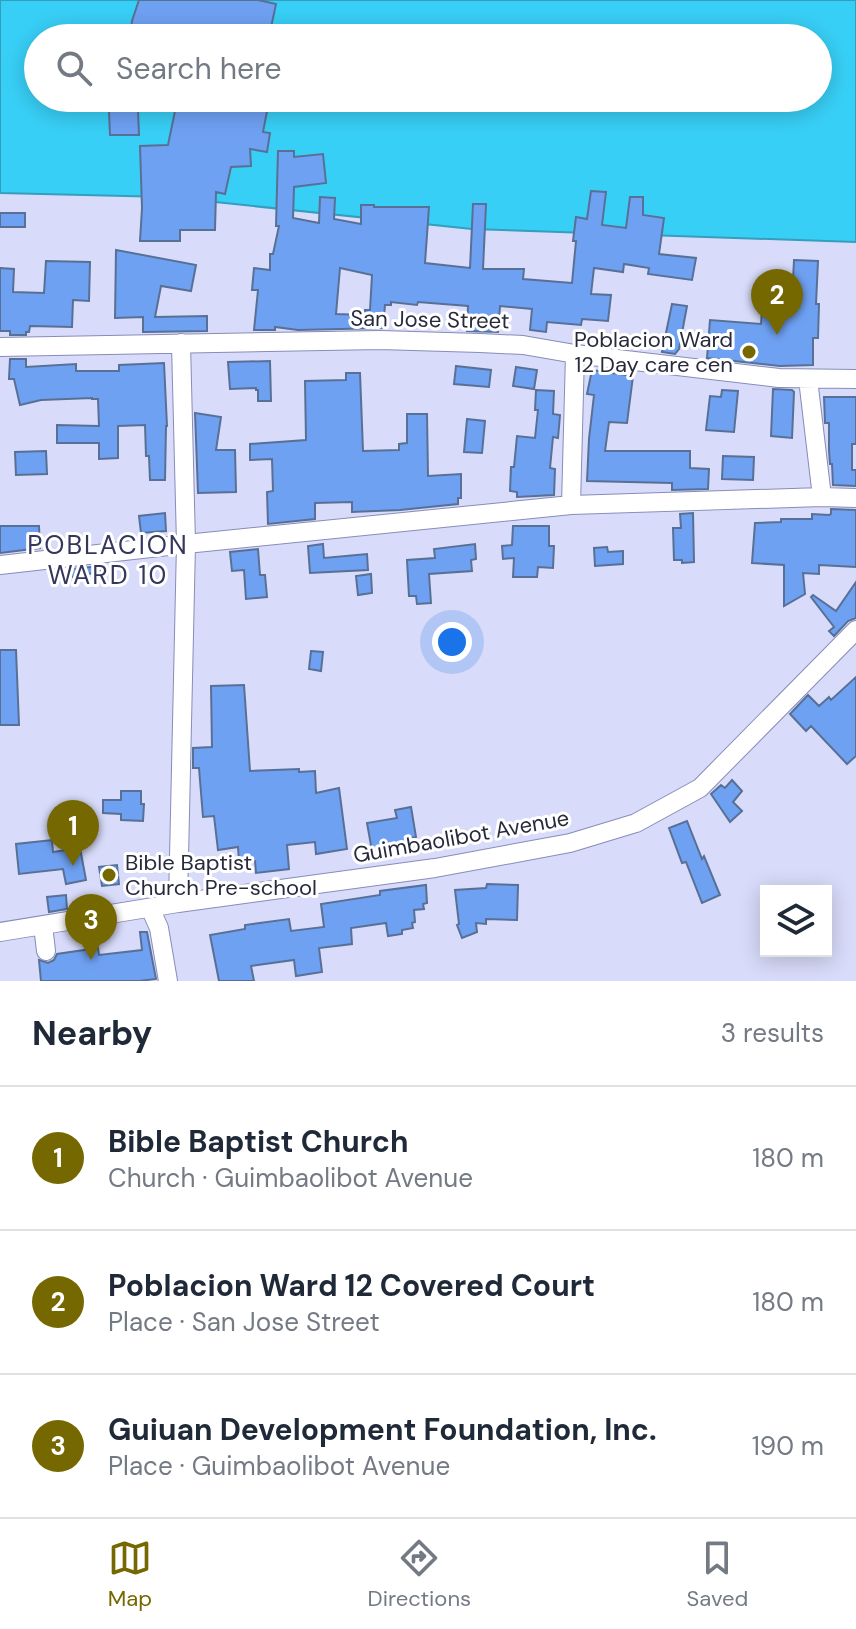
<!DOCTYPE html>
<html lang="en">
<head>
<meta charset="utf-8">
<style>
  :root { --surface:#fff; --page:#f2f2f3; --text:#1f2937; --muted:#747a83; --line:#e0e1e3; --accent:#766800 }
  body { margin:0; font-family:"DM Sans",sans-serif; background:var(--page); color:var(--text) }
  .controls { position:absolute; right:24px; bottom:24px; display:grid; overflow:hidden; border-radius:0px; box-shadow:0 4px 20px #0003 }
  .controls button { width:72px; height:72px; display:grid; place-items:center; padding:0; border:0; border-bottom:2px solid var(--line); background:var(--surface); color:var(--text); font:40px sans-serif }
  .you { position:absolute; left:452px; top:642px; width:28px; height:28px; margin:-20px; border:6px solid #fff; border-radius:50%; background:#1a73e8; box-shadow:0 0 0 12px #1a73e833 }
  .badge { display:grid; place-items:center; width:52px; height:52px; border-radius:50%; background:var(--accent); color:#fff; font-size:26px; font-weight:700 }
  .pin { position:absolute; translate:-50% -66px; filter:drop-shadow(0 2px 4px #0008) }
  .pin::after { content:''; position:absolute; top:42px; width:28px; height:24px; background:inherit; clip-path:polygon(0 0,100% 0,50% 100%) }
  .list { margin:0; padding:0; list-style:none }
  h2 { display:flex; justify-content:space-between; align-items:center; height:104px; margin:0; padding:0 32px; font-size:34px }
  h2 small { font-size:26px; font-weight:400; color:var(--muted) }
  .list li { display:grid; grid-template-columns:52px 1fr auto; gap:24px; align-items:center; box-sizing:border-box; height:144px; padding:0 32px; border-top:2px solid var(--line) }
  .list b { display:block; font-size:30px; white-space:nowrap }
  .list p { margin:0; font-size:26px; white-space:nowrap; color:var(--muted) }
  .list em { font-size:26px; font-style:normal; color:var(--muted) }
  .icon { flex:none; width:44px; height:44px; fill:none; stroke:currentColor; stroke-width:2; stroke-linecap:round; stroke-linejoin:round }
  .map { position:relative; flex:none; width:856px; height:981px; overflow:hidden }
  .search { position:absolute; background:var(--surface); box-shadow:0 4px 20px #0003; left:24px; right:24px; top:24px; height:88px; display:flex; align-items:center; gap:20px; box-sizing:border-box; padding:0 28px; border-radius:44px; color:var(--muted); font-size:30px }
  .sheet { height:536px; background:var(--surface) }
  nav { display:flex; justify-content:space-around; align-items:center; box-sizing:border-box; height:112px; border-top:2px solid var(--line); background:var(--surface); font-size:22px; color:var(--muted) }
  nav a { display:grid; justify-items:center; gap:4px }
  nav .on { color:var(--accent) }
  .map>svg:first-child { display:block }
</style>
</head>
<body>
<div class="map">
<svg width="856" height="981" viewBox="0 0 856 981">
  <rect width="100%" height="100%" fill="#d8dbf9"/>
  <!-- water -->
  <path fill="#38cff6" stroke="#339ebe" stroke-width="2" fill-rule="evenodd" d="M0,0H856V242L472,229L167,197L0,193ZM38,38H818V98H38Z"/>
  <!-- building -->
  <path fill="#6fa1f3" stroke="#587096" stroke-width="2" fill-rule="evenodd" d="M139,0H258L276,4L269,37L257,34L256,38H205L171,32V38H130L132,21Z
    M194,98H255L269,101L263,132L270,133L267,152L250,149L251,166L231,167L225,194L216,192L215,230H180V241H140L142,208L140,146L168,145L175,111L193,110Z
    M109,111H138L139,135H110Z
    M278,151H294V157L323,154L326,183L294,187L293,218L319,223L320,197L335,198L334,219L361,224V205H374V207H429L425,263L470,268L473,204H486L483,269H524L523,279L572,283L576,241H573L576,217L587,219L591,191L606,192L602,225L626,228L630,197H643V215L664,218L659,254L696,258L692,280L648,274L649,268L624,264L623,272L594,268L591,294L611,295L608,321L582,319L581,325L547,322L546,332L530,330L532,309L500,306L498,332L467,331L468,306L418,302L417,305L391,302V305H385L383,328L298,330L275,327V330H254L258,290H252L254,268L270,270V254H273L279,226H276ZM340,268L372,275L370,310H365L364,315L336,314Z
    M0,213H25V227H0Z
    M116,250L196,265L191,291L161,286L155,317L207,316V331L143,332V317L115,318Z
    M794,260L818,261L816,304H819L818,338H813V365L780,366L707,358L710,320L761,324L764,280H793Z
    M46,261L90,262L89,301L73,300L72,327L30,326L29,332H26V335H10V331H0V268L14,269L13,292L44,293Z
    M672,304L687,306L679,349L675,354L662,352Z
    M10,359H26V367L76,364V371H119V365L164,363L167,426H166L165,480H150L149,456H146L145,425L118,426V458L99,459V443H57V425L99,426L98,399H92V398L41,400L20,405L14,379H9Z
    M270,361L271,401H258V390H256V388L230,389L228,362Z
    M456,366L491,370L489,387L454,384Z
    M516,367L537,370L534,389L513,386Z
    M592,370L633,376L627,423L609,422L605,451H690V468L709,469L708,489L672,490V483L587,481L589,439L594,395L587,394Z
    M346,373H360L363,451L399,450V444L407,443V414H427L428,476L461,474V498H458V504L400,510L352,512V502L315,503V519L268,524L267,492L273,491L272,459L250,460V444L306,440L305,381L346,380Z
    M773,389L792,390L794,392L792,438L771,436Z
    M536,390L554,391L553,414L560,415L558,438L553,437L550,468L555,469L554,495L517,497V492L510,491L511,467H514L517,436L535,438L538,410H535Z
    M722,390L738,391L734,432L706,430L710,396L721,397Z
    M824,397H856V444H852V470H856V486L833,485L832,464H830L829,450V423H825Z
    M195,413L221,417L216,450H235L236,492L198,493Z
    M467,419L485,421L482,453L464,452Z
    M46,451L47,474L16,475L15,452Z
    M723,456L754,457L753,480L722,479Z
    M831,509L856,510V567L819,565V574L803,573L805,594L784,606V565L752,563L755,523L781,522V519H812V514L829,515L831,514Z
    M165,513L166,531L141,533L139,516Z
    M693,513L694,562L682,563V560H674L673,528H681L680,514Z
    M0,526H39L40,548L0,553Z
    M513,526H549V546H554L553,568L538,567L537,577H513L514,558L503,559L502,546L512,545Z
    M323,544L324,558L367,554L368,570L310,573L308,546Z
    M475,544L476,559L471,560L472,571L429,574L431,603L417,604L416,596H409L407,560L435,558L434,549Z
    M607,547L608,552L623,551V564L595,566L594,548Z
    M258,549L260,575H265L267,597L246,599L244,570L232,571L230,552Z
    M102,566L103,571L73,577L71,569Z
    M371,574L372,593L358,595L356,576Z
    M856,582V618L848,621L834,636L829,631L834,627L811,597L813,595L836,611Z
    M0,650H16L19,725H0Z
    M311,651L323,652L321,671L309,669Z
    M856,677V756L847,764L811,726L806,731L790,714L808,695L819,706L829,697L831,700Z
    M244,685L250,771L299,769V772L315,771L316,793L339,788L347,849L316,854L315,842L287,845L289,869L256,873L255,861L239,862L238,847L218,850L214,816L203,817L199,768H193V748L212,747L211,686Z
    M732,780L742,791L733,802L742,811L730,822L711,794L721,785L725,788Z
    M121,791H141V804H144L143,821L121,820V814L103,813V800H121Z
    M411,807L416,837L411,838L412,841L404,842L405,847L372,851L367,823L397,818L395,810Z
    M687,821L702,859L704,856L720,895L702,903L686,862L682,863L669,828Z
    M52,840L53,852L80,848L86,880L66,884L63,869L19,874L16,844Z
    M117,865L119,884L102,886L99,867Z
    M487,884L518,885L517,920L486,919V924L476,923L477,932L462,938L457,925L459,924L455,890L486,888Z
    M426,885L427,903L423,904L424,909L414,910L415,922L412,923L413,928L402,930V934L388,936L386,923L351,928L352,944L319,948L322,972L296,976L294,960L251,966L254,981H219L210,935L245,929V925L289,919L291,931L324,927L321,904L380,895V891Z
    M66,895L67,909L49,912L47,897Z
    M140,932H147L156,979L139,981H41L39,960L48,963L54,960L57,954L98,948L99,955L142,950Z"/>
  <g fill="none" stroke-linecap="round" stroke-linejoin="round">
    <!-- minor casing -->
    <g stroke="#888cb9" stroke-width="20">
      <path id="minor" d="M0,347L380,340L480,343L523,345L575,354L779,378L856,379
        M808,379L822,497
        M571,505L575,354
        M0,565L186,544L181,343
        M178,903L186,544L571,505L822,497L856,498
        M150,908L159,928L168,981
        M43,925L46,951
        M0,932L178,903L435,868L570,843L636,823L700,788L856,630"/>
    </g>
    <!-- minor -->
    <use href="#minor" stroke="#fff" stroke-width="18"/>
  </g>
  <!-- markers -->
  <g fill="#766800" stroke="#fff" stroke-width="3">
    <circle cx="749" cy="352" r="8"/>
    <circle cx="109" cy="875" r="8"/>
  </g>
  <g text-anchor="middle" stroke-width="6" stroke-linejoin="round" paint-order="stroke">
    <!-- street labels -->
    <g font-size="22" fill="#282a3c" stroke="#fff">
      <text transform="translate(430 319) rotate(1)" y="8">San Jose Street</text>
      <text transform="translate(461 836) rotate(-10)" y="8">Guimbaolibot Avenue</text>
    </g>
    <!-- poi labels -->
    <g font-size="22" fill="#282a3c" stroke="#fff" text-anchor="end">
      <text x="733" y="347">Poblacion Ward<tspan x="733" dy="25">12 Day care cen</tspan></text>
      <text x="125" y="870" text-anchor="start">Bible Baptist<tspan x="125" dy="25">Church Pre-school</tspan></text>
    </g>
    <!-- quarter labels -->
    <g font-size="26" letter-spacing="2" fill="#34365d" stroke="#fff">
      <text x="108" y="554">POBLACION<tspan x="108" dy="30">WARD 10</tspan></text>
    </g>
  </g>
</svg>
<div class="controls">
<button><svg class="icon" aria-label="layers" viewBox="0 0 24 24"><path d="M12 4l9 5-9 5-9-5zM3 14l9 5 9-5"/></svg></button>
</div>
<div class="you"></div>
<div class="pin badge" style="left:73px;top:866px">1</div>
<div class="pin badge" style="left:777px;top:335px">2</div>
<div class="pin badge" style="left:91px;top:960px">3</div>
<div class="search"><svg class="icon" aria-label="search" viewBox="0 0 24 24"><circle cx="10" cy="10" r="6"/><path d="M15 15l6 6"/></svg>Search here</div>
</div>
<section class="sheet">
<h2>Nearby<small>3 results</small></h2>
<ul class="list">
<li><span class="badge">1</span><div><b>Bible Baptist Church</b><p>Church · Guimbaolibot Avenue</p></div><em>180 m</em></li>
<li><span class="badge">2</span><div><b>Poblacion Ward 12 Covered Court</b><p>Place · San Jose Street</p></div><em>180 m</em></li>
<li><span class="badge">3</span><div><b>Guiuan Development Foundation, Inc.</b><p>Place · Guimbaolibot Avenue</p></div><em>190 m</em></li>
</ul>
</section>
<nav>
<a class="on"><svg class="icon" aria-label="map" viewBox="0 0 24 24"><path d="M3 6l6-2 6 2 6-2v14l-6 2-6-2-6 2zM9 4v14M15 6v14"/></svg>Map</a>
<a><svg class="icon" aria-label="directions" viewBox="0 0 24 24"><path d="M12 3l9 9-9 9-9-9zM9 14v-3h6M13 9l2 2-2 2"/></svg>Directions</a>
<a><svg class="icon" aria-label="saved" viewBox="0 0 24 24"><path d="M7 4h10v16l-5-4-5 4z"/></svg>Saved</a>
</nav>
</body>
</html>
